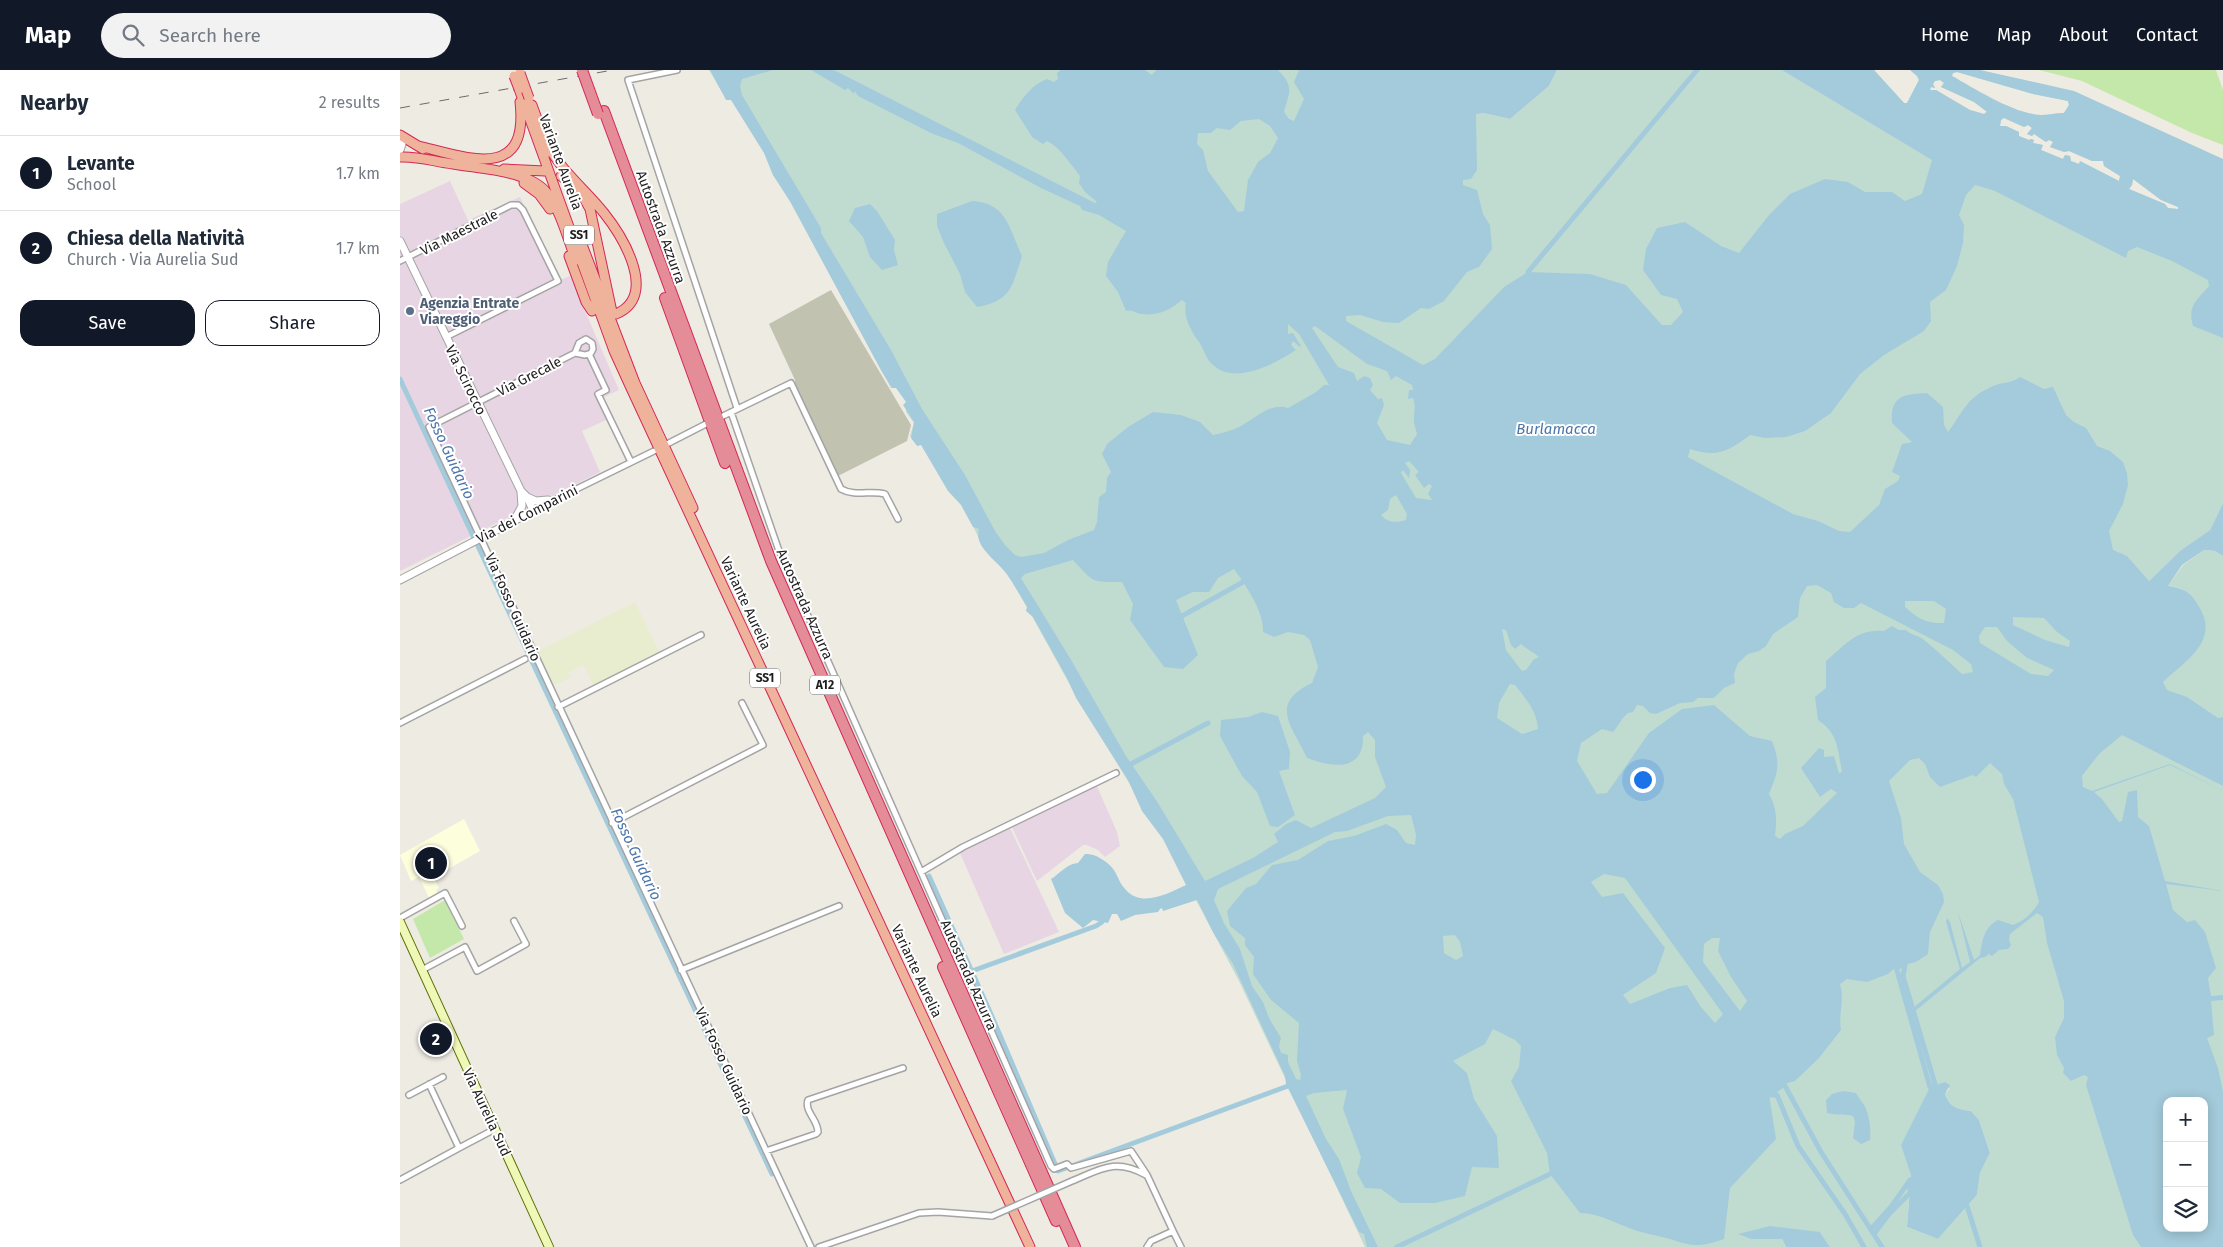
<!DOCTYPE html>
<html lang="en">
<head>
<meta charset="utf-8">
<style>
  :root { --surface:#fff; --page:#f2f2f3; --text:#1f2937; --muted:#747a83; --line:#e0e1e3; --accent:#111827 }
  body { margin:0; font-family:"Fira Sans",sans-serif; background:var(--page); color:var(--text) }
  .controls { position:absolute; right:15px; bottom:15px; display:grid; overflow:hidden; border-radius:10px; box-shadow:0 2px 12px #0003 }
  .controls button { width:45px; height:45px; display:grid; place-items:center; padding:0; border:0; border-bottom:1px solid var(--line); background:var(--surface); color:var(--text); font:25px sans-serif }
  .you { position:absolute; left:1242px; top:709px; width:18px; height:18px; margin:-12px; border:4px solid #fff; border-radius:50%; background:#1a73e8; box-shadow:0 0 0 8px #1a73e833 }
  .badge { display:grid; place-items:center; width:32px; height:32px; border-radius:50%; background:var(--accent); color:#fff; font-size:16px; font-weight:700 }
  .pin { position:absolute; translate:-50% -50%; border:2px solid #fff; box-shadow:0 1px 5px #0006 }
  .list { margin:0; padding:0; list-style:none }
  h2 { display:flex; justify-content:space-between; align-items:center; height:65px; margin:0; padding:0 20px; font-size:21px }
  h2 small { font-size:16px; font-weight:400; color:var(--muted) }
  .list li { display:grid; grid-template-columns:32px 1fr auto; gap:15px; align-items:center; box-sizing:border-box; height:75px; padding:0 20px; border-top:1px solid var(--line) }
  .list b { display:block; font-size:19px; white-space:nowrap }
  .list p { margin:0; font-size:16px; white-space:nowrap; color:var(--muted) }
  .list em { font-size:16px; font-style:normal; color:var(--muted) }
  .actions { display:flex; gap:10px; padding:15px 20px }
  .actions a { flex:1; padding:11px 0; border:1px solid var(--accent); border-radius:15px; text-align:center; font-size:18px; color:var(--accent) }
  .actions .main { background:var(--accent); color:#fff }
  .icon { flex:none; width:28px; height:28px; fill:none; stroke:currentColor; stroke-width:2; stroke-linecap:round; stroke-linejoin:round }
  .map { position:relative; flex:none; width:1823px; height:1177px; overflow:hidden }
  header { display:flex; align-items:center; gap:30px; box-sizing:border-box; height:70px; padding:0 25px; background:var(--accent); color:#fff }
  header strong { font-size:24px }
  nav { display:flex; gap:28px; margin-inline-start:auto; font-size:18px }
  .search { width:350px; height:45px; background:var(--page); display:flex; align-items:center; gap:12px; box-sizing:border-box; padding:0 18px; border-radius:28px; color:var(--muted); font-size:19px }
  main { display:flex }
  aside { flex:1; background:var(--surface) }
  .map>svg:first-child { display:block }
</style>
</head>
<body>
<header>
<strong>Map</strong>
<div class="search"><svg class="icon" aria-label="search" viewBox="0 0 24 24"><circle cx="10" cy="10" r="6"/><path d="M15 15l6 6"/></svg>Search here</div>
<nav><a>Home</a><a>Map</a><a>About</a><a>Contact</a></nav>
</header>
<main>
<aside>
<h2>Nearby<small>2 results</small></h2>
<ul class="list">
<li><span class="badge">1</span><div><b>Levante</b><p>School</p></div><em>1.7 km</em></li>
<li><span class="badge">2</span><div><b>Chiesa della Natività</b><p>Church · Via Aurelia Sud</p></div><em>1.7 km</em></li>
</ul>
<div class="actions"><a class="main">Save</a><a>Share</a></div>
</aside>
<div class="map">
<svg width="1823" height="1177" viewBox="0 0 1823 1177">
  <rect width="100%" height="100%" fill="#eeebe3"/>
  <!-- industrial -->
  <path fill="#e7d5e3" d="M50,111L68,150L120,127L160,210L170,206L219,320L200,329L208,349L182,361L200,402L0,501V134Z
    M696,714L717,762L720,776L705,787L698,780L687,775H683L637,811L611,755Z
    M609,756L659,862L604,884L560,783L564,778Z"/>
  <!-- education -->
  <path fill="#fcfedc" d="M64,749L80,781L36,806L34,809L39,818L36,820L38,823L29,828L19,807L11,811L0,785Z"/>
  <!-- construction -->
  <path fill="#c1c2af" d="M431,220L511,355L507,371L438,406L395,315V310L369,254Z"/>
  <!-- farmland -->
  <path fill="#e9edcf" d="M235,532L260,583L194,616L183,595L169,602L171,607L152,616L136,582Z"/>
  <!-- grass -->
  <path fill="#c4e8aa" d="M1639,0H1816L1823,20V75L1792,63L1682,11Z
    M45,830L64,869L30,888L13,849Z"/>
  <!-- wetland -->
  <path fill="#c0dcd1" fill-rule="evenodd" d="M309,0H1030L1083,43L1110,49L1149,16L1157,0H1474L1504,33H1507L1519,10L1517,6L1510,0H1579L1674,22L1823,90V433L1810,460L1781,480L1749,511L1768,516L1783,495L1804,480L1815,481L1823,486V1177H1430L1420,1162L1351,1169H1382L1386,1177H965L839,911L763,768L681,635L607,501L584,478L564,439L522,373L518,376L510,366L514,353L506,342L507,332L504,326L496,318H491L385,122L373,105L364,82L332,30L326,29ZM1557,2L1633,24L1668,31L1669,35L1664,43C1657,43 1648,45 1641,45C1614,44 1576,19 1552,6L1553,3ZM1540,10L1544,13L1541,17L1574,32L1587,41L1584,44L1570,40L1536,20H1530L1531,17L1535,18L1533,14L1535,11ZM1604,48L1624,57L1628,55L1632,58L1627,64L1632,66L1634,64L1646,72L1649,70L1653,72L1650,77L1664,82L1669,81L1692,91H1703L1704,96L1720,106L1719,111L1680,91L1679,94L1671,91L1670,86L1665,85L1663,89L1641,80L1643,75L1633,73L1634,70L1631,69L1629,70L1619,66V62L1606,56H1600L1601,50ZM1733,109L1761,130L1778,137V139L1768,138L1765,134L1729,119L1732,115ZM1545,1012L1549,1019L1545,1024C1550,1038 1558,1039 1571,1041L1579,1050L1590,1083L1580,1103L1577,1125L1538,1169L1507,1157L1511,1105ZM1767,1031H1804V1158H1767Z"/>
  <!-- water -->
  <path fill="#a4cbdb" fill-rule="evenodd" d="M310,0H373L342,9L340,16L342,25L421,158V163L491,280L522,339L565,405L595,461L605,475L615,485L621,487L644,483L668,470L694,460L697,452L699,427L706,422L707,408L711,402L702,384L707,374L728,357L753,342L781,345L800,352L813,365C822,363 831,361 839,357C855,349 870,332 888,338L916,322L924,315H929L899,264L888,254V264L893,263L901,276L900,277L893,271L891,275L896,280C875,294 832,317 811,293C805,287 804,279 799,272C791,261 783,247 786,233L782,230C770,240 758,246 741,244C735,243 732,239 726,241L718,222L706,206L708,192L726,161L699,145L682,140L680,136L641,118L558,73L533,64L458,26L455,21L454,24L448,18L445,20L411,0H434L695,133L697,132L685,122L679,113L680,106C671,95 660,77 647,71L643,74L632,67L615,40C623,27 633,14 647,9L654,12L658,9L657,3L661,0H745L752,5L756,0H878C895,17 889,22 884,42L889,49L894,51L904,29L894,12L899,0H1157L1149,16L1110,49L1083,43L1076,44L1077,100L1071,109L1063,110V115L1077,120L1083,144L1090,155L1092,179L1079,197L1067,202L1044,231L1029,239L1021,238L999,253L983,252L960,245L946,246V251L1023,295L1035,289L1104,217L1128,202L1190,204L1226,215L1262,255H1271L1283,242L1277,229L1261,225L1243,200L1246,179L1257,158L1285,152L1321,176L1339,183L1369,145L1390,124L1425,109L1448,112L1465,122H1492L1505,131L1522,124L1532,90L1382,0H1474L1504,33H1507L1519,10L1517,6L1510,0H1580L1674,21L1823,89V268L1793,256C1787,236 1797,230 1809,216L1808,210L1772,191L1737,177L1728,181L1726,188L1595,121L1575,115L1566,125L1559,145L1564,155L1563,173L1557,196L1546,220L1530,232L1531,251L1524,261L1484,285L1460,304L1431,343L1405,361L1386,367L1365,368L1350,365C1329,381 1317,388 1290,379L1288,387L1393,444L1418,451L1439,461L1450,462L1479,435L1485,419L1498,411L1500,406L1492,402L1502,374L1512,372L1492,353C1490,326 1503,324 1527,323L1543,337L1544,355L1548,362C1564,341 1565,329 1591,317C1600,312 1611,314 1620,307L1644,319L1653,317L1666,345L1674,352L1686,358L1697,376L1710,381L1723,392L1727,403L1728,415L1723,434L1709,461L1713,480L1727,486L1749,511L1781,480L1810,460L1823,433V486L1815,481L1804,480L1782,495L1768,516C1787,520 1791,522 1801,540C1818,573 1784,592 1763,612L1767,620L1787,627L1818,648L1823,647V716L1722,665L1699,684L1682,706L1683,717L1692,721L1770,694L1823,721L1770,695L1694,722L1702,729L1719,752L1722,751L1728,722L1737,720L1738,747L1749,756L1765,811L1823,821L1766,814L1773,840L1787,852L1795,850L1805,862L1816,898L1808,908L1811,926L1823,925V930L1811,931L1814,965L1807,968L1818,998L1823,1022V1177H1741L1733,1165L1686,1015L1688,1007L1684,1005L1671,1011L1663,1003L1664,998L1657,985L1655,967L1664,948V931L1647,873L1643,847L1637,843L1610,864L1609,870L1611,875L1608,879L1599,880L1592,886L1589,884L1585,887L1580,888L1514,942L1513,938L1560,899L1546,852L1547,848L1550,852L1562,898L1570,892L1558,842L1574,890L1580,885C1582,871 1584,857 1598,850L1613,855C1624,851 1633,843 1639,832L1613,729L1604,714L1602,704L1590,693L1576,707L1573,705L1540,717L1530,707L1525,694L1519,688L1510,690L1489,711L1501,748L1504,774L1520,802L1538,815L1543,824L1544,832L1530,862L1528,884L1516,892L1496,897L1488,904L1467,912L1447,909L1440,914C1445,930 1438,944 1441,960L1419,988L1395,1011L1384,1014L1369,1025L1376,1069L1330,1118L1324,1169C1299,1177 1295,1177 1270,1169C1257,1165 1244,1164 1232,1159C1214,1153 1199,1143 1180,1143L1150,1104L1147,1083L1111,1011L1119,997L1121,976L1115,970L1093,959L1085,974L1053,991L1067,1003L1074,1029L1097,1066L1099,1098L1072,1097L1065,1126L1035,1133H1000L981,1119L965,1118L957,1103L961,1087L943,1039L947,1020L914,1023L906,1026L926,1069L939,1089L951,1121L978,1177H967L964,1164L959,1162L886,1014L885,1006L833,894L814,864L797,830L763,841L762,838L760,839L758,842L735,845L721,851L717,844H712L708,853L693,850L683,858L665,843L651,809C661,803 666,794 678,793L685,784C693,784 697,786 703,790C719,800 715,808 726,820C742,838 769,823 786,815L763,769L742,741L728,710L676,628L667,608L633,547L626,541L627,537C620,526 614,514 606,503C597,491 573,476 579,459L573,457L561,435L548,421L521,375L517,376L511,368L514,352L503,335L506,332L496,318H492L482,302L391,133L373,105L364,83L331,30H326L324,26ZM1557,2L1633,24L1668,31L1669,35L1664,43C1657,43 1648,45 1641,45C1614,44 1575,19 1552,6L1553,3ZM1540,10L1544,13L1541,17L1574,32L1587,42L1584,44L1570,40L1536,20H1530L1531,17L1535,18L1533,14L1535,11ZM1604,48L1624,57L1628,55L1632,58L1627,64L1632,66L1634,64L1646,72L1649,70L1653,72L1650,77L1664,82L1669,81L1692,91H1703L1704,96L1720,106L1719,111L1680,91L1679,94L1671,91L1670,86L1665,85L1663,89L1641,80L1643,75L1633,73L1634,70L1631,69L1629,70L1619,66V62L1606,56H1600L1601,50ZM859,49L870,56L878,68L870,83L858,92L848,110L844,141L838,142L808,101L803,80L797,74L798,63H811L817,58L830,60L841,51ZM1733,109L1761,130L1778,137V139L1768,138L1765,134L1729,119L1732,115ZM915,256L967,294L987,301L991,310L996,306L1012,315L1013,320H1009L1008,329L1013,328C1016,338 1014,339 1014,348C1013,353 1016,359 1017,364L1010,375L987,370L977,353L984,335L982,328L978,329L970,320L973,315L970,308L964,306L957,311L954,303L938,297L912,258ZM1009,391L1019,402L1015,405L1024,418L1029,414L1032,416L1028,424L1032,430L1016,428L1001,403L1003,400L1009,408L1010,400L1005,393ZM996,425L1007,444L1006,450C996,453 988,453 981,445L988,440L990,429ZM673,490C694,513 691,512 722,512L733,534L730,550L764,597L783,599L798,585L776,530L793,522H809L818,508L834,499C846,516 864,541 863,562L874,567L888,562L904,565L910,570L918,597L912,613C868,634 892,656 907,688C931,697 964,703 963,666L968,662L975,670V687L986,717L975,728L911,758L896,750L886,754L874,764L878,772L853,788L805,811L758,733L726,686L670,588L621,508L625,504ZM1417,515L1431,523L1434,532L1444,538H1454L1461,533L1553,580L1571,594L1573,602L1562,604C1549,592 1537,580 1523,569C1517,565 1511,565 1506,560H1499L1492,556L1484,561C1457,558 1445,575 1426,591V618L1415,627L1418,650C1438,663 1438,680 1442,702L1439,703L1434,686L1424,687V680L1419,678L1401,698L1420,727L1431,719L1437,723L1403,756L1385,764L1380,769L1375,766C1377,750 1377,738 1369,724C1378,702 1381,694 1372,671L1350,666L1314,635L1282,639L1249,663L1207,723L1197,724L1177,691L1181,673L1202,659L1213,662C1219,655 1221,649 1228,643L1233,642L1237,635L1243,636L1250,643L1256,644L1280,633L1293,632L1298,628H1314L1324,618L1335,613L1334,604L1338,593L1348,584L1359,581L1366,576L1373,564L1398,547L1400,528L1407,516ZM1505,531H1534L1546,539L1544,553C1527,554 1517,548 1505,537ZM1613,547L1644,548L1657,562L1670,571L1669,577L1645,570L1613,555ZM1585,557H1597L1607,571L1627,588L1654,600L1648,606L1631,604L1580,573L1579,566ZM1102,559L1106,560L1111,575L1115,579L1121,574C1127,580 1133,581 1139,587L1134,589L1126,600L1122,601L1106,580ZM1110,614L1115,615C1126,629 1137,641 1138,659L1122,664L1097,648L1099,633ZM1011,745L1016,765L1015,775L1006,773L997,760L986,754L954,766L928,771L898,790L872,795L856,814L846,818L827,841L830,856L845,868V875L854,887L853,904L871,930L899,953L897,991L901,1005L900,1010L896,1009L888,992V985L881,983L879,976L881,968L869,948L863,932L852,916L840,879L824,853L814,830L818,819L935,762L947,761L988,746ZM1204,804L1225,808L1323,944L1315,953L1301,937L1287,915L1270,918L1230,934L1223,925L1256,903L1265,878L1223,823L1202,827L1191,812ZM1055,865L1060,872L1063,886L1056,890L1044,883L1043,866ZM1312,868H1320L1318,881L1331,907L1347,931L1340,941L1303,892L1304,874ZM1767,1031H1804V1158H1767Z
    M572,131C607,133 609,158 622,186C612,217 611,231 577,237L565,222L560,204L544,173L537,156V144Z
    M470,134L477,141L495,170L494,180L498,195L482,200L470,187L463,167L449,151L455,138Z
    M862,642L878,646L890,682L889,699L879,701L895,745L878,757L870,756L857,722L842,706L820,666L821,650L848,647Z
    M1545,1012L1550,1015L1545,1024C1550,1038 1558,1039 1571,1041L1579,1050L1590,1083L1580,1103L1577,1125L1538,1169L1507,1157L1511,1105L1501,1075L1530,1017Z
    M1443,1021L1456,1023C1459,1029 1463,1032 1465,1037C1470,1047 1471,1060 1470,1070L1461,1074L1453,1068L1455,1052L1453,1046C1444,1043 1436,1046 1427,1043L1426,1030L1432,1024Z
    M1370,1156L1420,1162L1430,1177H1386L1382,1169H1351L1338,1164Z"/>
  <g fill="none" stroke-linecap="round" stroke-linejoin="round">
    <!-- canal -->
    <path stroke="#a4cbdb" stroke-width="5" d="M1128,202L1297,0
      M0,309L74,468
      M77,474L372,1104
      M782,546L843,512
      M731,694L808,653
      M529,806L590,942L658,1101L888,1016
      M1505,895L1503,906L1535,1014L1530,1017L1496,897Z
      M572,901L696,856L702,852
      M1567,1136L1580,1177
      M1471,1159L1491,1137L1510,1110V1123L1489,1144L1474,1164
      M997,1177L1150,1104
      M1464,1177L1445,1144L1398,1076L1377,1025H1369L1384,1014L1421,1082L1482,1177"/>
    <!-- minor casing -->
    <g stroke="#a4a4a4" stroke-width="8">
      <path id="minor" d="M277,0L228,10L337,338
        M0,191L111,135H118L123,140L158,211L46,267
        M186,269L192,273L193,279L191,283L185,285L175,283L179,273Z
        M175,283L29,357L411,1177
        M189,284L206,320L198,324L231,392
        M331,342L378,478L521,802L563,777L716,703
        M321,347L391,313L441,419C455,427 471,420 485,424L498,449
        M267,374L306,354
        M154,430L254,381
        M158,637L301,565
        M0,653L125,589
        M212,753L363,675L342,633
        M521,802L651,1096L654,1099L667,1094L671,1098L731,1081L747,1105L773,1161L751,1171L747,1177
        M0,848L45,823L62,856
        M22,900L65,877L77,901L126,874L114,851
        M281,900L439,836
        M29,1014L59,1078L95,1059
        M9,1025L43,1007
        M366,1081L416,1064L418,1062C418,1050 404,1041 408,1030L503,998
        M0,1110L59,1078
        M672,1111C701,1099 715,1088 746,1105
        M773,1161L781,1177
        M419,1177L519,1143L538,1142L592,1146"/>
    </g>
    <!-- tertiary casing -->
    <g stroke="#a4a4a4" stroke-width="9">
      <path id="tertiary" d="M0,66L2,74L0,80
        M0,171L121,421L127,427L133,440
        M127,427L136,431L148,430
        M115,449L122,436L121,422
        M0,510L154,430"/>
    </g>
    <!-- secondary casing -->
    <g stroke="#5f7107" stroke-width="10">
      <path id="secondary" d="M0,852L149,1177"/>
    </g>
    <!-- trunk casing -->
    <g stroke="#d52857" stroke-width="11">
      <path id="trunk" d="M119,19L214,281L230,316L630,1177
        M132,35L149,82
        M0,65L23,79
        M148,75C161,101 186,120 204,143C223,167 259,226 216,244
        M19,76C68,88 129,112 120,32
        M0,87C19,86 35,92 53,94C80,99 129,100 147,123C160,139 168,170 176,190
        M104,99L145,101
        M161,106L179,119L190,139L212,242
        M124,113L139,124L150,139
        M181,172L235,313L293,438
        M169,186L186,232L192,241"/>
    </g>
    <!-- motorway casing -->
    <g stroke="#d52857" stroke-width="12">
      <path id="motorway" d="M204,41L371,491L675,1177
        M265,228L325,393
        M543,897L656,1151"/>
    </g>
    <!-- minor -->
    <use href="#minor" stroke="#fff" stroke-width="5"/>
    <!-- tertiary -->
    <use href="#tertiary" stroke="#fff" stroke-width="7"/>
    <!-- secondary -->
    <use href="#secondary" stroke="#f0f8b8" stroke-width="8"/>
    <!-- trunk -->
    <use href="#trunk" stroke="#efb29a" stroke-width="9"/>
    <!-- motorway -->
    <use href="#motorway" stroke="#e48c97" stroke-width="10"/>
    <!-- rail -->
    <path stroke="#6b6b6b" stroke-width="1" stroke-dasharray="10 10" stroke-linecap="butt" d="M0,38L213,0"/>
    <!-- minor-bridge casing -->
    <g stroke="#a4a4a4" stroke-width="8" stroke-linecap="butt">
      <path id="minor-bridge" d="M592,1146L672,1111"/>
    </g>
    <!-- trunk-bridge casing -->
    <g stroke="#d52857" stroke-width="11" stroke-linecap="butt">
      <path id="trunk-bridge" d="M120,3L129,28
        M114,6L119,19"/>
    </g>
    <!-- motorway-bridge casing -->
    <g stroke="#d52857" stroke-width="12" stroke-linecap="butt">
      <path id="motorway-bridge" d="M182,0L198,44"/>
    </g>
    <!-- minor-bridge -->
    <use href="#minor-bridge" stroke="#fff" stroke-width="5"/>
    <!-- trunk-bridge -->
    <use href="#trunk-bridge" stroke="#efb29a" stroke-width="9"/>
    <!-- motorway-bridge -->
    <use href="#motorway-bridge" stroke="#e48c97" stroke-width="10"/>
  </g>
  <!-- markers -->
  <circle fill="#5c6f8a" stroke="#fff" stroke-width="2" cx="10" cy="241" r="5"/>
  <g text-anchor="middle" stroke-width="4" stroke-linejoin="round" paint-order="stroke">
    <!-- shield labels -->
    <g fill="#fff" stroke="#616161" stroke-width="1">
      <rect x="164" y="155.5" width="30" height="19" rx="4"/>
      <rect x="350" y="598.5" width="30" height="19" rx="4"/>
      <rect x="410" y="605.5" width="30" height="19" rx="4"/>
    </g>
    <g font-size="12" font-weight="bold" fill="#1d1d1d">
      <text x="179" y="169">SS1</text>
      <text x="365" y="612">SS1</text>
      <text x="425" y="619">A12</text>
    </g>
    <!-- street labels -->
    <g font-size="14" fill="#1d1d1d" stroke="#fff">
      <text transform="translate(161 92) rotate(70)" y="5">Variante Aurelia</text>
      <text transform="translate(261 157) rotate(70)" y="5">Autostrada Azzurra</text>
      <text transform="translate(59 162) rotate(-27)" y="5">Via Maestrale</text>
      <text transform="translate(129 306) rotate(-27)" y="5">Via Grecale</text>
      <text transform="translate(66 310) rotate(64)" y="5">Via Scirocco</text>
      <text transform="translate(127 444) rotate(-27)" y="5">Via dei Comparini</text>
      <text transform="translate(346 533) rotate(65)" y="5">Variante Aurelia</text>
      <text transform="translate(405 534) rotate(66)" y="5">Autostrada Azzurra</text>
      <text transform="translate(113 537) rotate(66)" y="5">Via Fosso Guidario</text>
      <text transform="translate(517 901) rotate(65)" y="5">Variante Aurelia</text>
      <text transform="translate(569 905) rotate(66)" y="5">Autostrada Azzurra</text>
      <text transform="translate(324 991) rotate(65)" y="5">Via Fosso Guidario</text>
      <text transform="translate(87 1042) rotate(65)" y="5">Via Aurelia Sud</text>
    </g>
    <!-- service labels -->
    <g font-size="14" font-weight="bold" fill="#4e5e75" stroke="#fff" text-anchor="start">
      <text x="20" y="238">Agenzia Entrate<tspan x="20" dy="16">Viareggio</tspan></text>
    </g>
    <!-- water labels -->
    <g font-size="15" font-style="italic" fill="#4c75aa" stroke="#fff">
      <text x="1156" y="364">Burlamacca</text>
      <text transform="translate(49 383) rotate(65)" y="5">Fosso Guidario</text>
      <text transform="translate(236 784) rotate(65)" y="5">Fosso Guidario</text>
    </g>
  </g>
</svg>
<div class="controls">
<button>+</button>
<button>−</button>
<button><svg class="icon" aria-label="layers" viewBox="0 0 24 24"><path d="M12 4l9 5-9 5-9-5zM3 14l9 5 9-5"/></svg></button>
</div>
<div class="you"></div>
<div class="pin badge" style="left:31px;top:793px">1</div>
<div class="pin badge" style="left:36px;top:969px">2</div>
</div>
</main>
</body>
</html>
